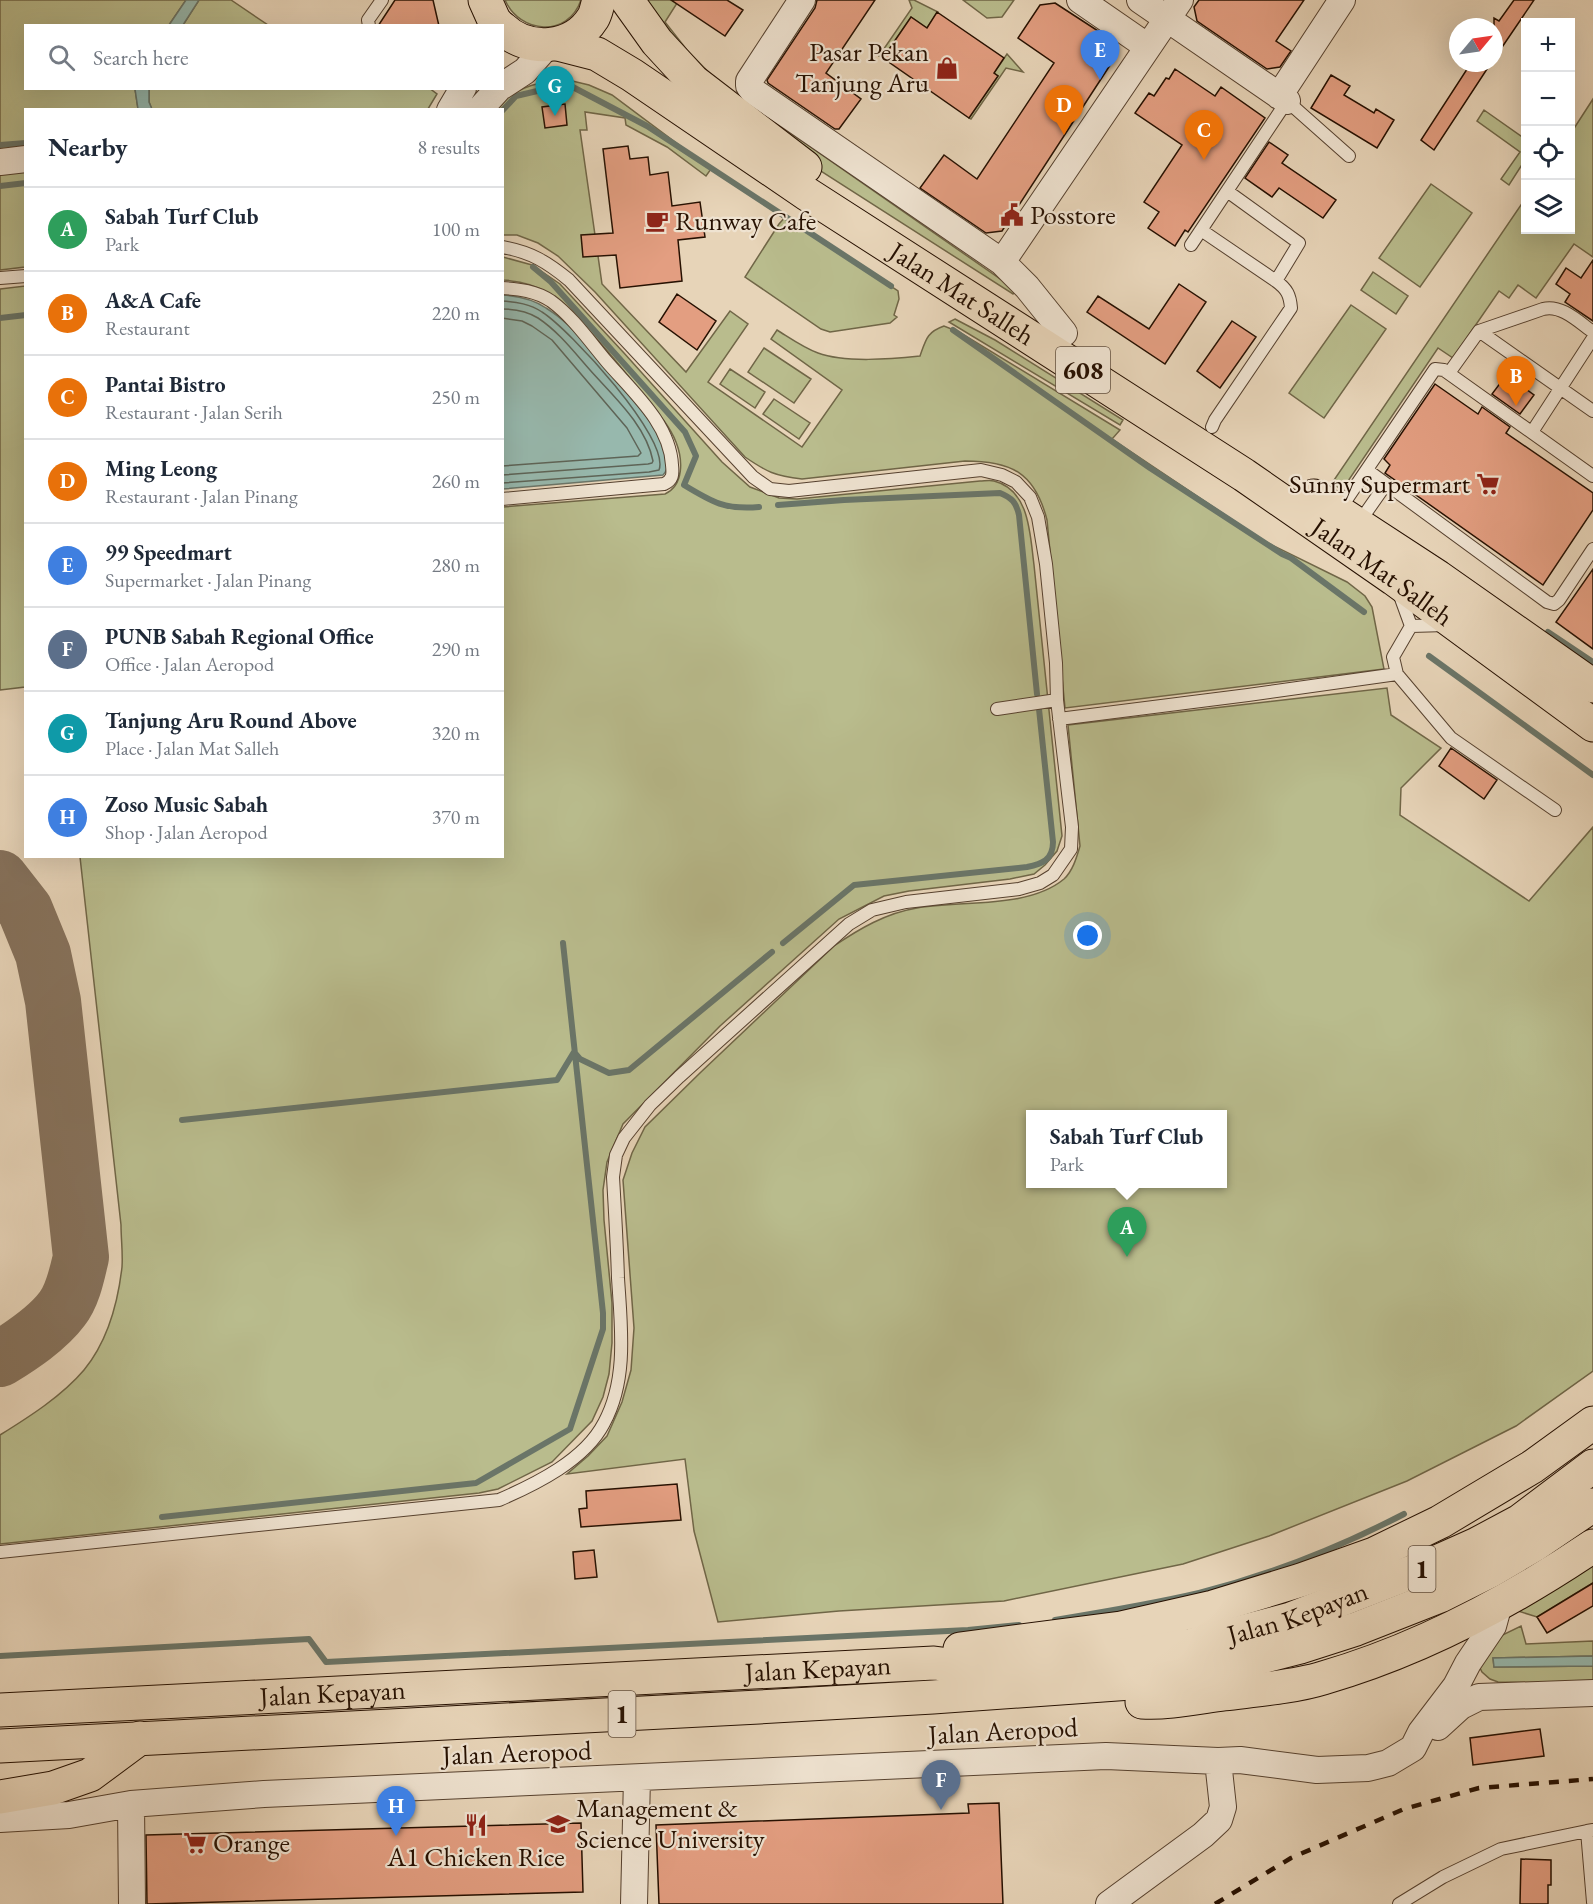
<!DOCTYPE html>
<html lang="en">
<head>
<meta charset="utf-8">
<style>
  :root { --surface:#fff; --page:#f6f6f7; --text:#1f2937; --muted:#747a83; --line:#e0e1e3; --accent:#0f766e }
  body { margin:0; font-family:"EB Garamond",serif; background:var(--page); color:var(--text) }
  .controls { position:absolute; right:18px; top:18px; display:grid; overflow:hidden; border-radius:0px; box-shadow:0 6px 24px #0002 }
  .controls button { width:54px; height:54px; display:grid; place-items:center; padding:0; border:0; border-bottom:2px solid var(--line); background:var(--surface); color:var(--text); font:30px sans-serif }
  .compass { position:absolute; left:1449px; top:18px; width:54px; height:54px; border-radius:50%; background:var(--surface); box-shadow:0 6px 24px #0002; rotate:61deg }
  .you { position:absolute; left:1088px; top:936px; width:21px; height:21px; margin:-15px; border:4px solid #fff; border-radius:50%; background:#1a73e8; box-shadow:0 0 0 9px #1a73e833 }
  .badge { display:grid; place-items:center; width:39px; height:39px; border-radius:50%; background:var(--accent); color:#fff; font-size:20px; font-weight:700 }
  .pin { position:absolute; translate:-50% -50px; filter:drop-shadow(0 2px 3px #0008) }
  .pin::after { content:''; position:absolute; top:32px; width:21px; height:18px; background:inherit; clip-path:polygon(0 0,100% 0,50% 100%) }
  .popup { position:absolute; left:1026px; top:1110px; width:201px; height:78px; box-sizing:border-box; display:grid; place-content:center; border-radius:0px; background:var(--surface); filter:drop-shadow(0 2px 4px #0005); font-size:20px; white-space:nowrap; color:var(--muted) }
  .popup b { font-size:22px; color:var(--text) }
  .popup::after { content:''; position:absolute; left:50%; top:100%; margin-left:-12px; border:12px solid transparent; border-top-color:var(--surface) }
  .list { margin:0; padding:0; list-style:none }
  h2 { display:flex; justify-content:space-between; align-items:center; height:78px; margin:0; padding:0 24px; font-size:26px }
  h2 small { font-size:20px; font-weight:400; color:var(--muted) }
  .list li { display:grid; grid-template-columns:39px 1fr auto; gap:18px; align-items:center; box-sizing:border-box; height:84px; padding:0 24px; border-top:2px solid var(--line) }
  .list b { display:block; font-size:22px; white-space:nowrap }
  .list p { margin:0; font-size:20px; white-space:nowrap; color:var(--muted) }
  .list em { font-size:20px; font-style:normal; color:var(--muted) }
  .icon { flex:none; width:33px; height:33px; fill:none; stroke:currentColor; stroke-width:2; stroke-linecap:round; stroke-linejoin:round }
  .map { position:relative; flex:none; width:1593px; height:1904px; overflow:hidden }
  .search { position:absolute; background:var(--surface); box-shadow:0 6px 24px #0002; left:24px; top:24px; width:480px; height:66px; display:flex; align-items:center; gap:15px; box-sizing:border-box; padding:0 21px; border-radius:0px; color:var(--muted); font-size:22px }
  .panel { position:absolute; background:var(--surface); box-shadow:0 6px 24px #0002; left:24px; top:108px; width:480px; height:750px; border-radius:0px }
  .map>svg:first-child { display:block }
</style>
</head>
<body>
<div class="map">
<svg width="1593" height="1904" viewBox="0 0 1593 1904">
  <rect width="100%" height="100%" fill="#e7d4b8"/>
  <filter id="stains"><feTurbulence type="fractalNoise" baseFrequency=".00333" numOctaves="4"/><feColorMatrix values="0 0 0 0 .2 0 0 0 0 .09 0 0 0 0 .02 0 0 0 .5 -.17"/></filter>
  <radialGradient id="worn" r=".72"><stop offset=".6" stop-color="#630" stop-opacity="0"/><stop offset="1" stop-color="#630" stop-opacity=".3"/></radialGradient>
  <!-- green -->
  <path fill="#b9bc8d" stroke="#706647" stroke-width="1.5" fill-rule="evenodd" d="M0,0H186L169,25L26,26V88L135,89L138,109L26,110L25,151L0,154Z
    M199,0H231L268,25H183Z
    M505,0H581C568,38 520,34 505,0Z
    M637,0H679L665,22L687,50L719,83L1016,290L1013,294L780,145L712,95Z
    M909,0H914L938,12L927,28L911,17L883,58L879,56L912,8Z
    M963,0H1014L1002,17L987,18Z
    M1007,54L1023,72L1006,68L971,119L969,118L998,76L994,73Z
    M564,79L589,85L612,95L711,169L706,176L667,147L626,125L625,118L585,112L587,130H580L602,284L686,372L730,311L748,324L708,382L802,447L842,390L771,339L777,330C790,338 804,348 818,353C845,363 891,359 920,356C926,339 927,332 944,326L959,332L1120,430L1112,439L1264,541L1347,582L1365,596L1372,607L1384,669L1065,708L1047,520C1035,473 1012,461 965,461L802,479C775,476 767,472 745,457L595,292L558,256L538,243L517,235H503L502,110H490C518,89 529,83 564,79Z
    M149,88H429L437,94L428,109L152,110L149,102Z
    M1593,99V257L1574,244L1536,298L1518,285L1509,298L1499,291L1453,358L1438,348L1342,490L1332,483L1525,199L1526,230H1570L1571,133Z
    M1484,110L1525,139V160L1509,185L1501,179L1520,152L1477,121Z
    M25,169V267L0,270V171Z
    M1431,184L1472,213L1420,287L1379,258Z
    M786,216L898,291L899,299L894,315L897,317L890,323L830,332L821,329L745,277L779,224Z
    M503,257L532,265L560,284L624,353L722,462L750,487L779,498L797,499L980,481C984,481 990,480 994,481C1030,490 1030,535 1034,565L1062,836L1057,851L1045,865L1034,874L1010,879L909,891L884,896L839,919L720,1026L623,1124L607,1162L603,1190L604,1220L612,1303V1343L609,1374L603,1397L592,1421L552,1462L498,1489L479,1493L0,1544V1435C29,1417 62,1396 84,1370C107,1342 118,1302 122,1267C123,1253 121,1239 121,1225L80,857L502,856L503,507L665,494C684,485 683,460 676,442C669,424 653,407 641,392C622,368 603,344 581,322C572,312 562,302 550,294C535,284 520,281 503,280Z
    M1373,272L1408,296L1396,314L1361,290Z
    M25,286V687L0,690V289Z
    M1351,305L1386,329L1324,418L1289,393Z
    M955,319L995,340L1123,420L1120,425L949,322Z
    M764,348L811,379L794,403L748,372Z
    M730,369L765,392L755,408L720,384Z
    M774,399L810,423L799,439L763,414Z
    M1387,688L1391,715L1441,748L1401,788L1400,815L1529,901L1593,827V1371L1516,1426L1407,1481L1269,1536L1183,1564L1004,1601L839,1611L718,1622L694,1531L685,1459L567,1474L588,1456L607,1436L622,1402L631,1370L634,1328L623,1180L632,1153L645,1127L701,1072L834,946C859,929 886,913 917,908C962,900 1028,909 1064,879C1073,871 1077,856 1080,846L1068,725ZM1031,1114H1223V1184H1031Z
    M1593,1563V1583L1537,1617L1515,1610Z
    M1521,1626L1526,1644L1593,1641V1656L1493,1658L1494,1667L1593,1666V1686L1563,1683L1498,1682L1490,1679L1482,1672L1475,1658L1490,1641Z"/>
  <!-- water -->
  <path fill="#97b8ad" stroke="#6a7568" stroke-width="1.5" d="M186,0H199L183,25H169Z
    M135,89H149V102L152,109H138Z
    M503,295C518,296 533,299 546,308C554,313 562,319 568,325C579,336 589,348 599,360C615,377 686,452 663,475L503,489Z
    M1593,1656V1666L1494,1667L1493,1658Z"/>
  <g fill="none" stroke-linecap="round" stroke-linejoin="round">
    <!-- shore -->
    <path stroke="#5e6457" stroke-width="1.5" d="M502,301C517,302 530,304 542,312C569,329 671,439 659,470L649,472L502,483
      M502,309C515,309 527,311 538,318C559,332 574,352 590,370C613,396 646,425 653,461L652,463L648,464L502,475
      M502,318L522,321L532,326L552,340L627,428L641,453L638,456L502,466"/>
    <!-- stream -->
    <path stroke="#6a7568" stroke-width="6" d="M502,111L516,96L567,84L647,126L891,286
      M0,145L26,143
      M0,186L26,183
      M533,267L551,282L685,432L696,456L684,485C712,502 725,510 759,507
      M0,318L26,315
      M953,330L1150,468L1282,554L1291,558L1364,612
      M778,505L844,500L1000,493C1012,498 1016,502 1019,515L1037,694
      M1548,632L1593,662
      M1429,656L1593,775
      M783,943L854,885L1027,867C1042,864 1053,860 1053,842L1039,709
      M182,1120L557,1080L574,1052L580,1059L609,1073L629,1070L772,952
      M162,1517L476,1483L570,1429L603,1329V1313L563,943
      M1055,1620C1104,1612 1152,1604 1199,1593C1270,1575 1340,1547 1404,1514
      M0,1656L309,1639L326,1662L968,1630L1019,1625"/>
    <!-- taxiway -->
    <path stroke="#86725c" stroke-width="56" d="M0,878L25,910L43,954L53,1001L81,1257C77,1274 73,1295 62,1309C47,1329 21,1346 0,1359"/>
  </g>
  <!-- building -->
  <path fill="#e39e81" stroke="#261001" stroke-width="1.5" d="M395,0H433L439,26H378Z
    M671,0H727L743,10L725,36Z
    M817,0H875L826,73L861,99L839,129H835L768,83L767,80L815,8Z
    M1199,0H1304L1276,41L1291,51L1280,67L1267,69L1197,21L1194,7Z
    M1514,0H1534L1494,59V18L1499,21Z
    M1055,3L1112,40L1116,56L1002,231L986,233L920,188L944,155L977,179L1054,63L1018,38L1040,5Z
    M937,12L1004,58L994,73L998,76L969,118L883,58L911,17L927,28Z
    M1471,63H1491L1434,150L1421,140Z
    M1175,69L1215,96L1221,87L1265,118L1188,232L1185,230L1175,246L1148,228L1159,212L1144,202L1182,145L1135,113L1149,93L1154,96L1166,78L1169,79Z
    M1331,75L1350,86L1344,95L1374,113L1376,109L1394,120L1377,148L1311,108Z
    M565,104L567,125L545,128L542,107Z
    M1269,142L1288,155L1282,163L1336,200L1323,218L1279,188L1272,197L1245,178Z
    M628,146L630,159L648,157L650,175L668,172L672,206L700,202L705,237L678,240L682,281L620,288L616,255L583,257L581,235L613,233L603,149Z
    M1593,260V321L1565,302L1570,294L1556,284L1566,268L1581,278Z
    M1179,284L1206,302L1165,364L1087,312L1098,296L1149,329Z
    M677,294L716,321L697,350L659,322Z
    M1232,321L1256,337L1220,388L1197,371Z
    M1515,381L1534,395L1520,414L1492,394L1501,382L1509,389Z
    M1435,384L1478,414L1482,407L1510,427L1506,433L1593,493V510L1543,585L1385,473L1390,465L1384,459Z
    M1593,569V649L1556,622Z
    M1451,748L1497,780L1484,799L1439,766Z
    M677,1484L681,1520L581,1527L579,1509L587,1508L586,1491Z
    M594,1550L597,1577L575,1579L573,1552Z
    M1593,1583V1606L1547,1633L1537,1617Z
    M1540,1729L1544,1756L1473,1765L1470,1738Z
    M999,1803L1003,1904H659L656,1825L969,1813L968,1804Z
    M581,1823L583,1892L147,1904L146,1835Z
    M1521,1859L1551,1860V1885H1548V1904H1520Z"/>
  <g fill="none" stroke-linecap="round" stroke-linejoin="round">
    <!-- lane casing -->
    <g stroke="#56412f" stroke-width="14">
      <path id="lane" d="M369,26L368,20L382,0
        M1201,230L1276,281L1299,243L1227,191
        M1191,245L1287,101L1349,156
        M0,278L26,276
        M502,288C519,289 536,291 551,301C573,317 590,342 607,362C633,392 670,424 672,465C673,474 673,480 664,484L502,499
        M1479,331L1593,411
        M1449,373L1479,331L1543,309C1561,304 1579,322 1593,332
        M1212,427L1215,420L1291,308C1290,295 1287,289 1276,281
        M1532,432L1593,338
        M1367,470L1547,602L1554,604L1559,600L1593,549
        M1338,512L1435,369L1444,370L1593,476
        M1358,524L1386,484
        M1399,593L1411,626
        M1411,626L1393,657L1397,674L1451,738L1555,810
        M1411,626L1446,625
        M997,709L1057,700
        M1059,719L1248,695L1397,674
        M0,1552L499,1500C536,1484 585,1460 604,1423C628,1379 621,1326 618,1278C617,1245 615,1211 613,1177L616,1155L624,1138L650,1105L679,1077L849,924L872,910L906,902L1019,889L1040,883L1053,875L1071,849L1072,827L1057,700L1056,663L1046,564L1038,517L1030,497L1016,482L1002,475L981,470L789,491L770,489L753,477L569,280C547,262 531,252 502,247
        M1593,1830L1587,1831L1593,1902
        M1399,1904L1443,1877L1501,1849L1587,1831"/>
    </g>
    <!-- street casing -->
    <g stroke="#56412f" stroke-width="28">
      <path id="street" d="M802,0L749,81V86L753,91L1002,262L1027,287L1064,333
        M1080,0L1148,47
        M1140,0L1287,101
        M502,86L525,71L548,45
        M1279,96L1342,0
        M450,110L463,88
        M479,110L499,88
        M0,162L26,159
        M1002,262L1180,0
        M1438,1727L1461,1706L1479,1697L1593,1693
        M131,1804L132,1904
        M0,1819L69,1815L131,1804L264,1794L1106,1756L1218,1761L1240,1760L1317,1770L1368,1768L1388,1763L1413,1748L1421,1732L1456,1686L1468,1663L1493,1626L1499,1604
        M634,1904L637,1778
        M1109,1904L1203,1835L1219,1820L1223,1807L1218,1761"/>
    </g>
    <!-- primary casing -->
    <g stroke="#261001" stroke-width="35">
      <g id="primary">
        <path d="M485,0L494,20L499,26"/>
        <path d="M627,0L657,42L693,81L805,167"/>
        <path d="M502,28C528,53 573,50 593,18C596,13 597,6 599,0"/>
        <path id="s1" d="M558,44L597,54L632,75L807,194L1244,475L1394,579L1593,725"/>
        <path d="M1314,496L1438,577L1593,686"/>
      </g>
    </g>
    <!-- highway casing -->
    <g stroke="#261001" stroke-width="35">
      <g id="highway">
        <path d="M960,1649L1121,1628L1213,1607L1301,1580L1374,1554L1440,1522L1532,1467L1593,1423"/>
        <path d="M1142,1702C1166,1704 1200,1697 1224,1694C1255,1690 1294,1687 1323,1678C1420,1650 1510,1602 1593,1546"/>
        <path id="s2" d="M0,1710L934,1663L965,1667L1017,1666L1134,1654L1192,1645L1291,1619L1430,1565L1477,1544L1520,1521L1593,1466"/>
        <path d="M0,1746L759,1707L933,1697L1145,1682L1196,1674L1300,1647L1356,1629L1440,1596L1490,1571L1534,1545L1593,1505"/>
        <path d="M0,1797L53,1788L90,1775L140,1738"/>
      </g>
    </g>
    <!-- lane -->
    <use href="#lane" stroke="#efe3d1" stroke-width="12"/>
    <!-- street -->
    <use href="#street" stroke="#efe3d1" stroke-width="26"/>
    <!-- primary -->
    <use href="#primary" stroke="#e7d4b8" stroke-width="33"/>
    <!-- highway -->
    <use href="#highway" stroke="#e7d4b8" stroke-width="33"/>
    <!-- rail -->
    <path stroke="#261001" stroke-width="4.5" stroke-dasharray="10 10" stroke-linecap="butt" d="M1215,1904L1291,1858L1404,1809L1479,1788L1593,1779"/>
  </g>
  <!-- icons -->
  <defs>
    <g id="shop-bare" transform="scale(1.8)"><path d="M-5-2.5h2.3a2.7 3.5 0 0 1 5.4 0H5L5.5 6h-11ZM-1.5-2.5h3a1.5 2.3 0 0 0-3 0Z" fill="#8f2418" stroke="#efe3d1" stroke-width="2.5" paint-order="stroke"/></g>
    <g id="civic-bare" transform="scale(1.8)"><path d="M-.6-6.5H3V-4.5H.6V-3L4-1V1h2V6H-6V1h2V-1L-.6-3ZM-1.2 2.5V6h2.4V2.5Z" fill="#8f2418" stroke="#efe3d1" stroke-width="2.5" paint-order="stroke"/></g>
    <g id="cafe-bare" transform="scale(1.8)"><path d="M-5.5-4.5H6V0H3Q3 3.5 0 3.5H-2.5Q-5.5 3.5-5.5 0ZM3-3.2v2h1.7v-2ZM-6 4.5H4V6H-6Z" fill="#8f2418" stroke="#efe3d1" stroke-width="2.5" paint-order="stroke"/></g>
    <g id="supermarket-bare" transform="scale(1.8)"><path d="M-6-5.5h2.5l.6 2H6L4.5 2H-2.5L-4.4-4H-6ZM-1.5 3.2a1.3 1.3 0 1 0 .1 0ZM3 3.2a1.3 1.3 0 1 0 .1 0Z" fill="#8f2418" stroke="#efe3d1" stroke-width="2.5" paint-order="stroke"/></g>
    <g id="university-bare" transform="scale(1.8)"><path d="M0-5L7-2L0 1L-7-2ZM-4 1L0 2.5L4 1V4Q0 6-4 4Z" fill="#8f2418" stroke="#efe3d1" stroke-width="2.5" paint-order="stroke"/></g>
    <g id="restaurant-bare" transform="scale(1.8)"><path d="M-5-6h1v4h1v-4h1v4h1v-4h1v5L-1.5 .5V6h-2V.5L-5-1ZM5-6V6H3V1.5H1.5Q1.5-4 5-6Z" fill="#8f2418" stroke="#efe3d1" stroke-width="2.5" paint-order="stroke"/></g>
  </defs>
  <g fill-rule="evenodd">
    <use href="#shop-bare" x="947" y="68"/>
    <use href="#civic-bare" x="1012" y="215"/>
    <use href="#cafe-bare" x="657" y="221"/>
    <use href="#supermarket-bare" x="1488" y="484"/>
    <use href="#university-bare" x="558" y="1824"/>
    <use href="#restaurant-bare" x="476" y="1825"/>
    <use href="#supermarket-bare" x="195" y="1843"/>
  </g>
  <g text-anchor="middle" stroke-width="4.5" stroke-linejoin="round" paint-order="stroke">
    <!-- shield labels -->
    <g fill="#efe3d1" stroke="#624f3f" stroke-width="1.5">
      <rect x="1056" y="347" width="54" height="46" rx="4.5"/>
      <rect x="1408.5" y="1546" width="27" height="46" rx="4.5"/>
      <rect x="608.5" y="1691" width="27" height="46" rx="4.5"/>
    </g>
    <g font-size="26" font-weight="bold" fill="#261001">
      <text x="1083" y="379">608</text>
      <text x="1422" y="1578">1</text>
      <text x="622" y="1723">1</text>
    </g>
    <!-- poi labels -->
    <g font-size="27" fill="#261001" stroke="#efe3d1" text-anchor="start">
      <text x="929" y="61" text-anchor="end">Pasar Pekan<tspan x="929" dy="31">Tanjung Aru</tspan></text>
      <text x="1030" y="224">Posstore</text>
      <text x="675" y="230">Runway Cafe</text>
      <text x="1470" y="493" text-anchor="end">Sunny Supermart</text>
      <text x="576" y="1817">Management &amp;<tspan x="576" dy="31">Science University</tspan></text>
      <text x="213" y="1852">Orange</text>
      <text x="476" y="1866" text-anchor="middle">A1 Chicken Rice</text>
    </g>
    <!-- street labels -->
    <g font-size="27" fill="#261001" stroke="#efe3d1">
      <text dy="9" stroke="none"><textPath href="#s1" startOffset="477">Jalan Mat Salleh</textPath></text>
      <text dy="9" stroke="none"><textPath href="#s1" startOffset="981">Jalan Mat Salleh</textPath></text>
      <text dy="9" stroke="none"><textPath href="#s2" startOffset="1305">Jalan Kepayan</textPath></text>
      <text dy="9" stroke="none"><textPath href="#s2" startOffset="819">Jalan Kepayan</textPath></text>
      <text dy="9" stroke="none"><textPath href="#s2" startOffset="333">Jalan Kepayan</textPath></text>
      <text transform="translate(1003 1731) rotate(-3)" y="9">Jalan Aeropod</text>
      <text transform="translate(517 1753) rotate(-2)" y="9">Jalan Aeropod</text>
    </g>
  </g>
  <rect width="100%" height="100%" filter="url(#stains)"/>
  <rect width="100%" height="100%" fill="url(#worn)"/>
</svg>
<div class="controls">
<button>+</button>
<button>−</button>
<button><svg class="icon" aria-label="locate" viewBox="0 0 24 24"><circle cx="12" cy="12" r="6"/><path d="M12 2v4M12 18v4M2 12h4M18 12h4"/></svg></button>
<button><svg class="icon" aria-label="layers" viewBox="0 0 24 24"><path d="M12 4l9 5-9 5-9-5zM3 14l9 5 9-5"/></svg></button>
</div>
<svg class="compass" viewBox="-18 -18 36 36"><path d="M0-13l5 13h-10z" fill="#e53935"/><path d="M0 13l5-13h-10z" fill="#747a83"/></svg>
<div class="you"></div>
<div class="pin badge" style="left:1127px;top:1257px;background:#2e9e5b">A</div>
<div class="popup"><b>Sabah Turf Club</b>Park</div>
<div class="pin badge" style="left:1516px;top:406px;background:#e8710a">B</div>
<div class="pin badge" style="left:1204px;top:160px;background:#e8710a">C</div>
<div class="pin badge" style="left:1064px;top:135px;background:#e8710a">D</div>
<div class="pin badge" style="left:1100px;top:80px;background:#3f7fe0">E</div>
<div class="pin badge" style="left:941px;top:1810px;background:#5c6f8a">F</div>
<div class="pin badge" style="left:555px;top:116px;background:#0f9aa8">G</div>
<div class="pin badge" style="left:396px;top:1836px;background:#3f7fe0">H</div>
<div class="search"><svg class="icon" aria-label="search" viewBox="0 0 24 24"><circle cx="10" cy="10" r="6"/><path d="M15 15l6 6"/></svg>Search here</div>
<section class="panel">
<h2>Nearby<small>8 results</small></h2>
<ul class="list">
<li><span class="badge" style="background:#2e9e5b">A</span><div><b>Sabah Turf Club</b><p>Park</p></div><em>100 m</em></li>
<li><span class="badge" style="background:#e8710a">B</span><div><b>A&amp;A Cafe</b><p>Restaurant</p></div><em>220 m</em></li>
<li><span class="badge" style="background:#e8710a">C</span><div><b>Pantai Bistro</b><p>Restaurant · Jalan Serih</p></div><em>250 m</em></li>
<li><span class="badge" style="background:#e8710a">D</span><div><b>Ming Leong</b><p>Restaurant · Jalan Pinang</p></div><em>260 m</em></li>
<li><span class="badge" style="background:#3f7fe0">E</span><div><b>99 Speedmart</b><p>Supermarket · Jalan Pinang</p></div><em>280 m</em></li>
<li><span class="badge" style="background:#5c6f8a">F</span><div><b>PUNB Sabah Regional Office</b><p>Office · Jalan Aeropod</p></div><em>290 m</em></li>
<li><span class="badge" style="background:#0f9aa8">G</span><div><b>Tanjung Aru Round Above</b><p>Place · Jalan Mat Salleh</p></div><em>320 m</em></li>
<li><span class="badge" style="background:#3f7fe0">H</span><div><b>Zoso Music Sabah</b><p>Shop · Jalan Aeropod</p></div><em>370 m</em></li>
</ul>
</section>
</div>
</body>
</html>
